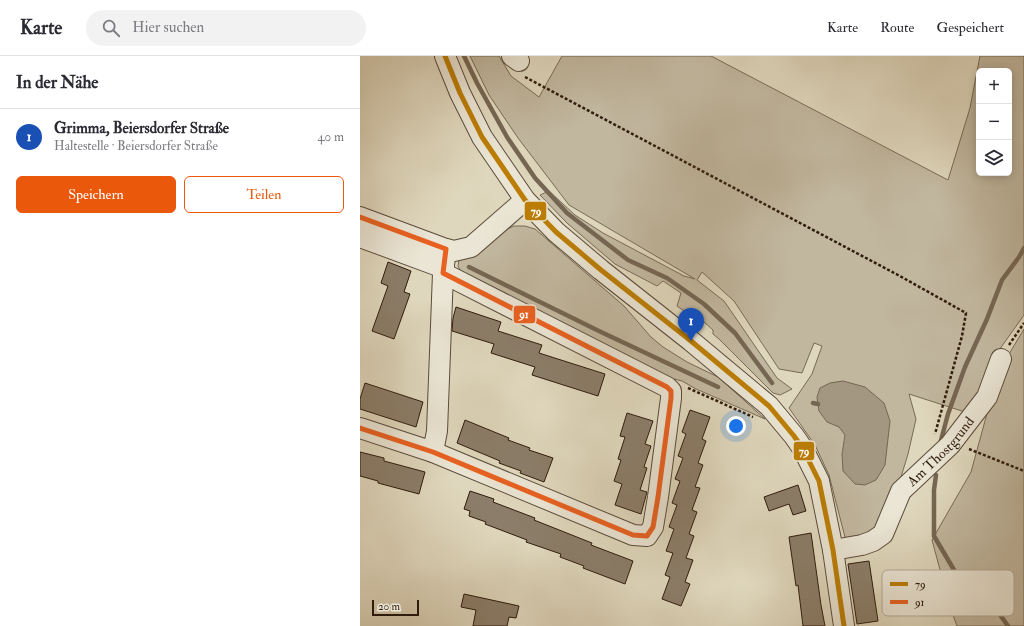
<!DOCTYPE html>
<html lang="de">
<head>
<meta charset="utf-8">
<style>
  :root { --surface:#fff; --page:#f2f2f3; --text:#2b2b33; --muted:#7c7c81; --line:#e1e1e2; --accent:#ea580c }
  body { margin:0; font-family:"IM FELL Double Pica",serif; background:var(--page); color:var(--text) }
  .controls { position:absolute; right:12px; top:12px; display:grid; overflow:hidden; border-radius:6px; box-shadow:0 2px 10px #0003 }
  .controls button { width:36px; height:36px; display:grid; place-items:center; padding:0; border:0; border-bottom:1px solid var(--line); background:var(--surface); color:var(--text); font:20px sans-serif }
  .scale { position:absolute; left:12px; bottom:10px; width:47px; box-sizing:border-box; padding-left:4px; border:2px solid #2f1c0d; border-top:0; font-size:11px; line-height:14px; white-space:nowrap; color:#2f1c0d; -webkit-text-stroke:3px #eae5d4; paint-order:stroke }
  .you { position:absolute; left:376px; top:370px; width:14px; height:14px; margin:-10px; border:3px solid #fff; border-radius:50%; background:#1a73e8; box-shadow:0 0 0 6px #1a73e833 }
  .badge { display:grid; place-items:center; width:26px; height:26px; border-radius:50%; background:var(--accent); color:#fff; font-size:13px; font-weight:700 }
  .pin { position:absolute; translate:-50% -33px; filter:drop-shadow(0 1px 2px #0008) }
  .pin::after { content:''; position:absolute; top:21px; width:14px; height:12px; background:inherit; clip-path:polygon(0 0,100% 0,50% 100%) }
  .list { margin:0; padding:0; list-style:none }
  h2 { display:flex; justify-content:space-between; align-items:center; height:52px; margin:0; padding:0 16px; font-size:17px }
  h2 small { font-size:13px; font-weight:400; color:var(--muted) }
  .list li { display:grid; grid-template-columns:26px 1fr auto; gap:12px; align-items:center; box-sizing:border-box; height:56px; padding:0 16px; border-top:1px solid var(--line) }
  .list b { display:block; font-size:15px; white-space:nowrap }
  .list p { margin:0; font-size:13px; white-space:nowrap; color:var(--muted) }
  .list em { font-size:13px; font-style:normal; color:var(--muted) }
  .actions { display:flex; gap:8px; padding:12px 16px }
  .actions a { flex:1; padding:9px 0; border:1px solid var(--accent); border-radius:6px; text-align:center; font-size:14px; color:var(--accent) }
  .actions .main { background:var(--accent); color:#fff }
  .icon { flex:none; width:22px; height:22px; fill:none; stroke:currentColor; stroke-width:2; stroke-linecap:round; stroke-linejoin:round }
  .map { position:relative; flex:none; width:664px; height:570px; overflow:hidden }
  header { display:flex; align-items:center; gap:24px; box-sizing:border-box; height:56px; padding:0 20px; background:var(--surface); border-bottom:1px solid var(--line) }
  header strong { font-size:19px }
  nav { display:flex; gap:22px; margin-inline-start:auto; font-size:14px }
  .search { width:280px; height:36px; background:var(--page); display:flex; align-items:center; gap:10px; box-sizing:border-box; padding:0 14px; border-radius:22px; color:var(--muted); font-size:15px }
  main { display:flex }
  aside { flex:1; background:var(--surface) }
  .map>svg:first-child { display:block }
</style>
</head>
<body>
<header>
<strong>Karte</strong>
<div class="search"><svg class="icon" aria-label="search" viewBox="0 0 24 24"><circle cx="10" cy="10" r="6"/><path d="M15 15l6 6"/></svg>Hier suchen</div>
<nav><a>Karte</a><a>Route</a><a>Gespeichert</a></nav>
</header>
<main>
<aside>
<h2>In der Nähe<small></small></h2>
<ul class="list">
<li><span class="badge" style="background:#1a4fb4">1</span><div><b>Grimma, Beiersdorfer Straße</b><p>Haltestelle · Beiersdorfer Straße</p></div><em>40 m</em></li>
</ul>
<div class="actions"><a class="main">Speichern</a><a>Teilen</a></div>
</aside>
<div class="map">
<svg width="664" height="570" viewBox="0 0 664 570">
  <rect width="100%" height="100%" fill="#dfd7bd"/>
  <filter id="stains"><feTurbulence type="fractalNoise" baseFrequency=".005" numOctaves="4"/><feColorMatrix values="0 0 0 0 .2 0 0 0 0 .09 0 0 0 0 .02 0 0 0 .5 -.17"/></filter>
  <radialGradient id="worn" r=".72"><stop offset=".6" stop-color="#630" stop-opacity="0"/><stop offset="1" stop-color="#630" stop-opacity=".3"/></radialGradient>
  <!-- green -->
  <path fill="#c1b79f" stroke="#786a56" fill-rule="evenodd" d="M110,0H139L151,20L179,41L202,0H351L588,124L610,52L620,0H664V259L637,297L608,357L549,338L556,363L548,398L537,434L515,478L486,485L469,419L455,389L429,352L452,318L462,290L454,287L442,317L419,313L374,245L342,216L337,224L364,245L417,322L432,333L420,339L413,337L359,283L353,278V274L344,266L338,265L317,250L321,237L303,225L297,230L255,208L207,167L180,139L189,135L215,159L243,177L324,220L335,223L209,149L158,82L129,39ZM619,15H649V117H619Z
    M154,170H165L175,173L264,250L291,281L303,291L327,306L358,321L405,363L336,333L322,325L310,322L101,216L98,210L99,203L122,195L143,175Z
    M664,273V570H597L590,551L572,484L611,416L634,332L643,308Z"/>
  <!-- water -->
  <path fill="#a39781" stroke="#756653" d="M483,325L505,331L524,347L530,365L525,409L516,424L505,429L495,428L483,415L482,398L485,379L479,371L467,366L459,355L457,341L460,332L470,327Z"/>
  <g fill="none" stroke-linecap="round" stroke-linejoin="round">
    <!-- stream -->
    <path stroke="#756653" stroke-width="4.5" d="M104,0L117,27L147,81L175,122L207,157L268,204L307,222L344,248L375,277L412,327
      M109,211L241,276L358,331
      M453,347L458,348
      M580,388L588,358L605,311L627,263L642,224L659,201L664,192
      M576,419L574,434V480L597,519L628,542L648,570"/>
  </g>
  <!-- building -->
  <path fill="#8b7d69" stroke="#2f1c0d" d="M28,206L51,215L44,236L50,238L34,283L12,275L28,230L21,227Z
    M96,251L141,266L138,275L182,289L179,297L245,318L238,340L172,319L175,311L131,297L134,288L92,275L93,262Z
    M5,327L63,346L56,371L0,353V343Z
    M330,354L350,361L342,383L346,385L338,407L343,409L335,431L340,432L332,454L337,456L329,478L334,480L326,502L333,504L325,526L330,528L321,550L302,543L310,521L305,519L313,497L306,495L314,473L309,471L317,449L312,447L320,425L315,423L323,402L318,400L326,378L322,376Z
    M267,357L293,365L285,388L291,390L284,411L287,412L280,434L287,436L281,458L255,449L262,428L254,425L261,404L258,403L265,381L260,380Z
    M105,364L149,382L148,384L170,392L169,394L193,402L184,426L160,417L161,415L139,407L140,405L97,387Z
    M0,396L24,402V405L65,416L59,438L18,427V425L0,420Z
    M438,429L446,455L433,459L429,448L409,455L404,441Z
    M110,435L134,443L133,446L175,462L174,464L232,487L231,489L273,505L265,528L223,512L224,510L200,501L201,498L166,486L167,484L125,468L126,466L109,460L110,455L104,453Z
    M451,477L461,549L465,570H443L438,529L436,530L429,481Z
    M509,505L518,565L497,568L488,508Z
    M104,538L159,550L156,562L149,561L147,570H113L116,554L101,551Z"/>
  <g fill="none" stroke-linecap="round" stroke-linejoin="round">
    <!-- minor casing -->
    <g stroke="#5b4b39" stroke-width="22">
      <g id="minor">
        <path d="M85,0L100,37L122,81L165,144L196,176L241,214L331,285L409,350L434,380L443,393L459,425L473,494L484,570"/>
        <path d="M152,0L159,5"/>
        <path d="M0,161L86,193L83,217L307,331L311,335V342L298,441L293,471L287,480L273,479L73,396L0,372"/>
        <path d="M0,181L84,212"/>
        <path d="M86,193L94,195L111,191L165,144"/>
        <path d="M73,396L77,375L83,217"/>
        <path id="s1" d="M473,494L502,489L513,485L523,478L541,435L590,389L627,341L641,303"/>
      </g>
    </g>
    <!-- path -->
    <path stroke="#2f1c0d" stroke-width="2.5" stroke-dasharray="3 2" stroke-linecap="butt" d="M165,21L538,219L606,257L602,280L575,378
      M649,289L664,267
      M328,332L393,361
      M609,393L664,415"/>
    <!-- minor -->
    <use href="#minor" stroke="#eae5d4" stroke-width="20"/>
    <!-- bus-1 casing -->
    <g stroke="#eae5d4" stroke-width="8">
      <path id="bus-1" d="M85,0L100,37L122,81L165,144L196,176L241,214L331,285L409,350L434,380L443,393L459,425L473,494L484,570"/>
    </g>
    <!-- bus-2 casing -->
    <g stroke="#eae5d4" stroke-width="8">
      <path id="bus-2" d="M0,161L86,193L83,217L307,331L311,335V342L298,441L293,471L287,480L273,479L73,396L0,372"/>
    </g>
    <!-- bus-1 -->
    <use href="#bus-1" stroke="#bb7d04" stroke-width="5"/>
    <!-- bus-2 -->
    <use href="#bus-2" stroke="#e86121" stroke-width="5"/>
  </g>
  <g text-anchor="middle" stroke-width="4" stroke-linejoin="round" paint-order="stroke">
    <!-- street labels -->
    <g font-size="14" fill="#2f1c0d" stroke="#eae5d4">
      <text dy="5" stroke="none"><textPath href="#s1" startOffset="156">Am Thostgrund</textPath></text>
    </g>
  </g>
  <!-- legend -->
  <rect x="522" y="514" width="132" height="46" rx="6" fill="#eae5d4" stroke="#b2a998" stroke-width="1"/>
  <rect x="530" y="526" width="18" height="4" fill="#bb7d04"/>
  <rect x="530" y="544" width="18" height="4" fill="#e86121"/>
  <g font-size="11" fill="#2f1c0d">
    <text x="555" y="532">79</text>
    <text x="555" y="550">91</text>
  </g>
  <g stroke="#eae5d4" stroke-width="1.5">
    <rect x="164" y="145" width="23" height="20" rx="4" fill="#bb7d04"/>
    <rect x="153" y="249" width="23" height="19" rx="4" fill="#e86121"/>
    <rect x="433" y="385" width="22" height="20" rx="4" fill="#bb7d04"/>
  </g>
  <g font-size="11" text-anchor="middle" font-weight="bold" fill="#fff">
    <text x="176" y="159">79</text>
    <text x="164" y="262">91</text>
    <text x="444" y="399">79</text>
  </g>
  <rect width="100%" height="100%" filter="url(#stains)"/>
  <rect width="100%" height="100%" fill="url(#worn)"/>
</svg>
<div class="controls">
<button>+</button>
<button>−</button>
<button><svg class="icon" aria-label="layers" viewBox="0 0 24 24"><path d="M12 4l9 5-9 5-9-5zM3 14l9 5 9-5"/></svg></button>
</div>
<div class="scale">20 m</div>
<div class="you"></div>
<div class="pin badge" style="left:331px;top:285px;background:#1a4fb4">1</div>
</div>
</main>
</body>
</html>
